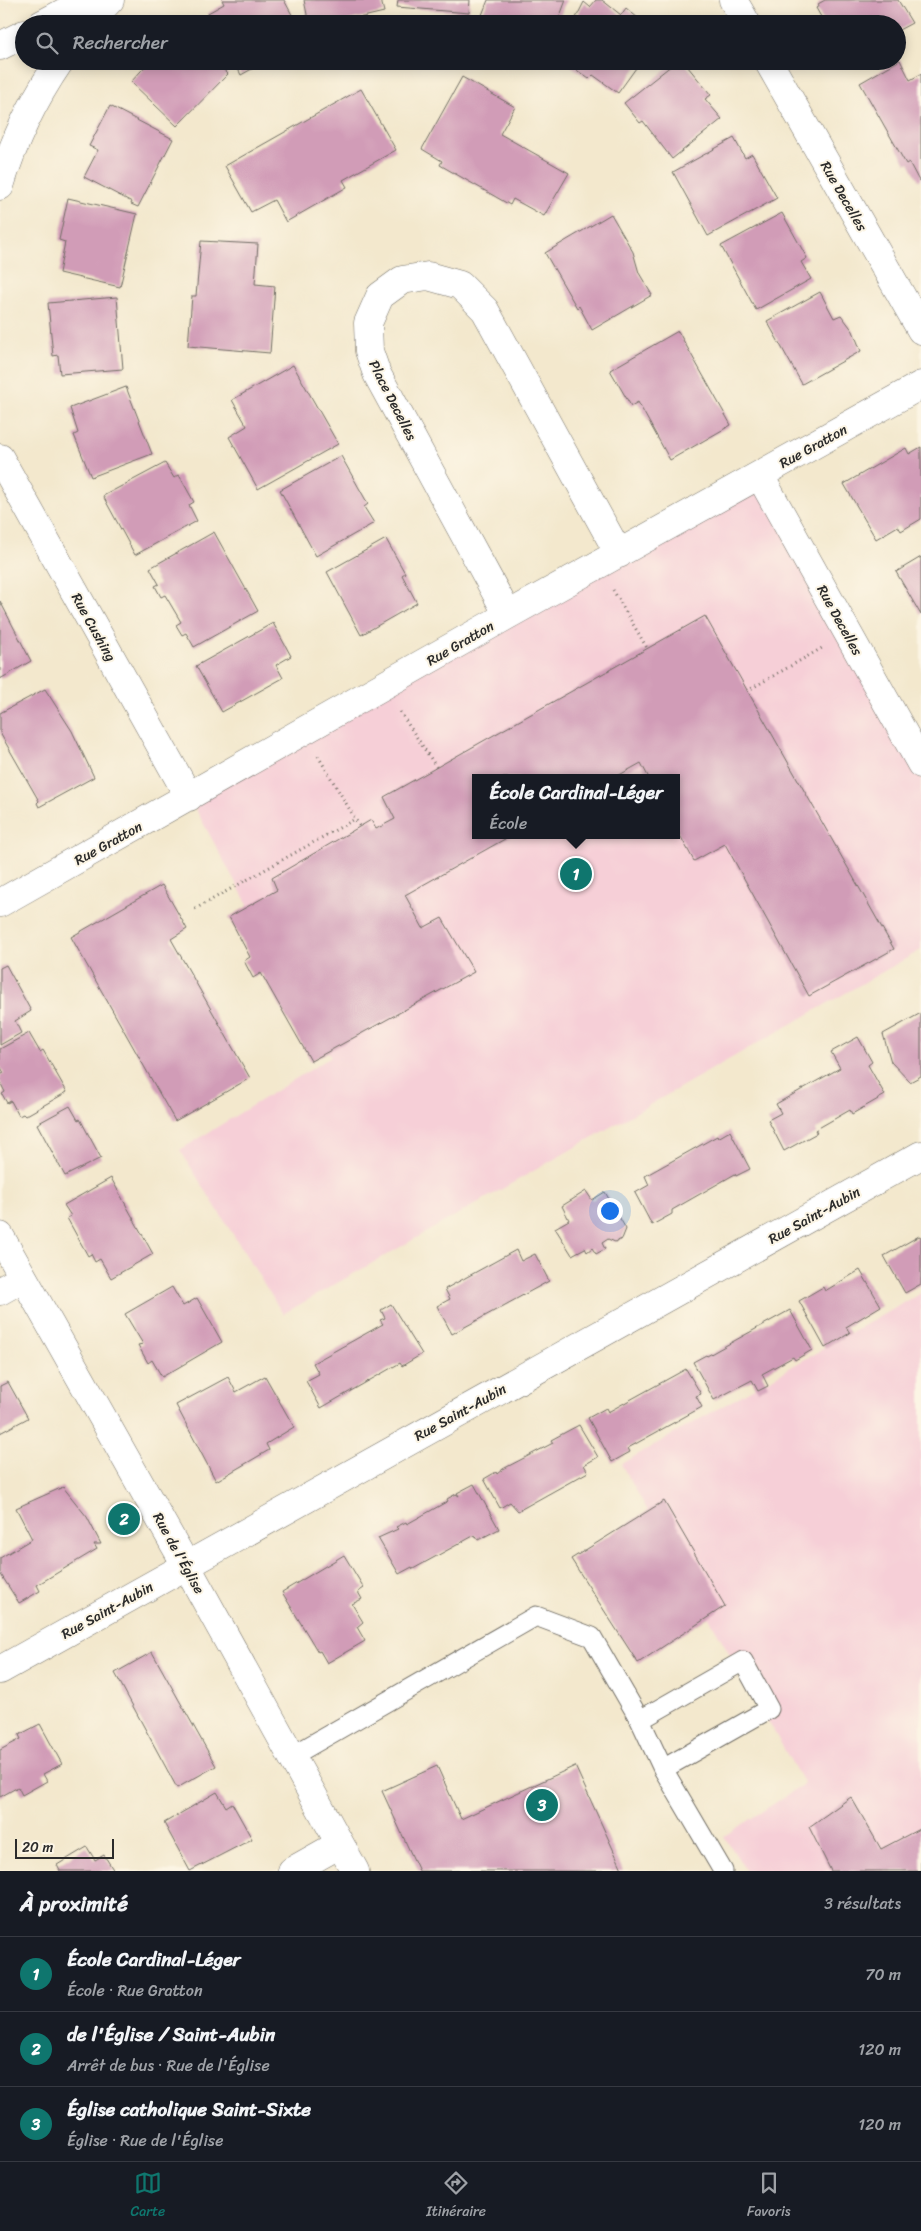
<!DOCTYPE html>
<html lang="fr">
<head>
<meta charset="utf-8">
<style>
  :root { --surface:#171b24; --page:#242831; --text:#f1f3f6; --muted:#9ea1a6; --line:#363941; --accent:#0f766e }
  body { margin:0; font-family:Sriracha,sans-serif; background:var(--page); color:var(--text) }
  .scale { position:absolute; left:15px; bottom:12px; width:99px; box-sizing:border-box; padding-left:5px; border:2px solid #2b2b2b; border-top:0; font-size:14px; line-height:18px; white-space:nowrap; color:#2b2b2b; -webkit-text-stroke:4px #fcf5e5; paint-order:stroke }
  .you { position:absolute; left:609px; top:1210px; width:18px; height:18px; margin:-12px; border:4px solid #fff; border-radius:50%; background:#1a73e8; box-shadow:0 0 0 8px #1a73e833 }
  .badge { display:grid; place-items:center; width:32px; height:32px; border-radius:50%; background:var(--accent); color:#fff; font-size:16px; font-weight:700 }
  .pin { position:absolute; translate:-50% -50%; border:2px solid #fff; box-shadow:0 1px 5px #0006 }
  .popup { position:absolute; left:472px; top:774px; width:208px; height:65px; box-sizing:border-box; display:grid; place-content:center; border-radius:0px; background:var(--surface); filter:drop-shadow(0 1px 4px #0005); font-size:16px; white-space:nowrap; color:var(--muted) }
  .popup b { font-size:19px; color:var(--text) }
  .popup::after { content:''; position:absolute; left:50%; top:100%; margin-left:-10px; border:10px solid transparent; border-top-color:var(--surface) }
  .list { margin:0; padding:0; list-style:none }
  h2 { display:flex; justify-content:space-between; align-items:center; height:65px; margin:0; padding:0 20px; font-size:21px }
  h2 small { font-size:16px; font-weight:400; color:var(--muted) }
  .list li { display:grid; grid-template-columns:32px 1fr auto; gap:15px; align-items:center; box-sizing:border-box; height:75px; padding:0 20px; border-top:1px solid var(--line) }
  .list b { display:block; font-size:19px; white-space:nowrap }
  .list p { margin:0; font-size:16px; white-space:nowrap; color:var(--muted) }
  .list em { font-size:16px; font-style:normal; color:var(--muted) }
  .icon { flex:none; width:28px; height:28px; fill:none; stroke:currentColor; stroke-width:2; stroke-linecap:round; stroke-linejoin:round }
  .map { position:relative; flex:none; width:921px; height:1871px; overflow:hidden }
  .search { position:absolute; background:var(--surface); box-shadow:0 2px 12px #0003; left:15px; right:15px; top:15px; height:55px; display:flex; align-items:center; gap:12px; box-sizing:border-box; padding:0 18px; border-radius:28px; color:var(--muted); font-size:19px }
  .sheet { height:290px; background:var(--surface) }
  nav { display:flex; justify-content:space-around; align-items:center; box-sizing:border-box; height:70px; border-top:1px solid var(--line); background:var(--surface); font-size:14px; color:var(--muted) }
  nav a { display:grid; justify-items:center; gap:2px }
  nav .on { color:var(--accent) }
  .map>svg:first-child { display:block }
</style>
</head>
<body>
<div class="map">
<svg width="921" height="1871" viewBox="0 0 921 1871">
  <rect width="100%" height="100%" fill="#fcf5e5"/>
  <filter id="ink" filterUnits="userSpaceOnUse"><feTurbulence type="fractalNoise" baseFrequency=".02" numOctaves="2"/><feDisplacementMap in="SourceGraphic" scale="10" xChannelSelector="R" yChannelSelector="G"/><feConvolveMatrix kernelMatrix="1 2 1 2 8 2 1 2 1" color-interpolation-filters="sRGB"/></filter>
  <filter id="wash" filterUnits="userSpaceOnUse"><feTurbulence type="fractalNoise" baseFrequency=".0096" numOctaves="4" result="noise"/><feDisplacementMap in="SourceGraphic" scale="20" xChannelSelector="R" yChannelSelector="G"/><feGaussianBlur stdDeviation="1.12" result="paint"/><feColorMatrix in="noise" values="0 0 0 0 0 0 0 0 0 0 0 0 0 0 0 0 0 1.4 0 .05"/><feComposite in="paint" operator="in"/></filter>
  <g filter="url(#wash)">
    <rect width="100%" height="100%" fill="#f3e8cd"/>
    <!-- built -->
    <path fill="#f6cfd7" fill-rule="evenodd" d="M760,476L921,766V950L283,1314L180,1150L331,1057L189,797ZM476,778H676V835H476Z
      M921,1293V1871H746L724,1836L804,1784L621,1464Z"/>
    <g id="blocks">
      <!-- building -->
      <path fill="#d19cb7" d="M222,0H284L297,24H213L208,13L224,4Z
        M304,0H381L384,12L333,24H309Z
        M398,0H470L469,13L397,7Z
        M488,0H566L557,24H506L482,15Z
        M596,0H602L621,15L626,8L645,24H573L584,2L590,7Z
        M825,0H898L912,23L897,31V24H825L816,8L819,6L818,4Z
        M900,60L910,80L921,74V180L919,181L909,162L906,164L860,83Z
        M150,61H214L228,74L177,126L131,82Z
        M234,61H266L241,75Z
        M575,61H641L618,93L593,75L589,79L571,66Z
        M677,61H683L711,95L705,99L722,119L672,159L643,121L640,123L624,103Z
        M462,77L515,107L500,134L569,173L544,216L513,199L510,205L440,165L442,161L422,149Z
        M361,89L396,150L343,180L347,187L286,222L274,200L251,212L225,166Z
        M110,106L173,139L138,207L131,204L132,202L84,177L98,150L89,146Z
        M734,138L745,158L752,154L777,198L708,236L673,172Z
        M68,198L137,214L120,287L59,273L65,242L59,240Z
        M782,213L807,258L801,262L811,279L756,310L721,246Z
        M611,214L633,252L639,273L652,295L592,330L579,306L577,308L545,253Z
        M201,241L258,244L255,284L275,286L270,353L188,346L192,296H196Z
        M820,292L834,318L841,315L853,331L861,351L802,384L767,321Z
        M117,297L123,369L60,374L58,355L53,356L48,303Z
        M678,331L731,425L670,460L638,402L631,406L610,370Z
        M293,365L338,444L258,489L229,437L247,426L232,400Z
        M126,387L152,454L91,477L74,435L78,433L70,408Z
        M921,447V519L901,531L898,526L876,539L844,484L906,448L909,454Z
        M341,456L368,504L364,507L374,523L316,556L280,490Z
        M165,463L174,478L179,475L194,502L189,505L197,521L135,555L103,496Z
        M214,532L258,611L194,647L186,633L182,635L176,625L181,622L165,595L161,597L155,586L159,584L150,568Z
        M386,539L405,573L402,575L417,603L361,635L327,572Z
        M921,557V615L896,572Z
        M0,601L31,661L0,679Z
        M705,616L894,949L809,996L725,844L694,861L676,828V778H649L641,763L614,778H476V835H512L405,895L423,928L442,918L474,972L311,1061L261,973L253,978L244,961L250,957L229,917L277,890L272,878L371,820L376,829L395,819L384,797Z
        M273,623L291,656L276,665L283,678L222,712L196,666Z
        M45,689L72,731L94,777L39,807L37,803L39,801L0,733V713Z
        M162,885L187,929L171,939L250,1078L175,1121L71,937Z
        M6,965L31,1011L15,1021L21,1033L0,1045V968Z
        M921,1013V1076L910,1082L891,1062L883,1034Z
        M29,1033L40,1052L43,1050L67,1092L25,1116L23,1114L19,1116L11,1101L7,1103L2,1094L5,1092L0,1082V1075L4,1073L0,1066V1049Z
        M858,1037L872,1062L868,1065L885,1095L852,1114L850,1110L815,1130L817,1133L784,1151L768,1120L781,1113L776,1104L840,1068L831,1052Z
        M70,1106L78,1120L80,1119L101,1158L65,1176L37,1124Z
        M730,1131L750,1169L736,1176L735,1174L672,1210V1214L652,1225L635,1193L649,1185L645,1176L717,1136L718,1138Z
        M111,1178L153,1254L111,1278L100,1259L95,1262L91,1254L88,1256L67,1218L71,1216L64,1205Z
        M586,1191L592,1200L605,1192L626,1229L622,1239L615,1242L608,1239L602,1243L605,1249L596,1254L592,1248L587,1252L585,1248L572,1255L555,1228L569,1220L562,1206Z
        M919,1236L921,1237V1284L905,1293L884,1256Z
        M516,1250L521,1261L535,1254L549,1281L452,1334L437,1306L450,1299L445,1289Z
        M860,1270L881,1306L846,1327L850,1333L825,1348L799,1301L823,1287L825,1291Z
        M172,1287L183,1306L197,1298L222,1342L162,1377L152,1360L148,1363L138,1345L143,1344L125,1314Z
        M391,1304L422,1354L402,1366L400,1363L321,1408L306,1381L319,1374L313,1363L383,1324L380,1320L385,1318L381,1310Z
        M790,1310L812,1350L795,1360L793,1357L762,1374L768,1386L758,1391L752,1380L714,1400L693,1362L706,1355L707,1356Z
        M686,1369L701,1394L696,1396L702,1407L628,1448L630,1452L612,1462L588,1418L606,1408L608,1412Z
        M265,1376L294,1427L266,1444L269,1450L216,1481L176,1405L228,1377L236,1392Z
        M8,1382L28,1418L0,1433V1386Z
        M579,1425L598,1457L584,1465L588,1472L518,1511L510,1502L500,1508L484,1479L496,1472L497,1474L503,1469L553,1443L551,1440Z
        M474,1484L499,1529L478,1540L475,1535L413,1569L412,1567L399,1574L378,1538L398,1529L396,1527L406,1522L407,1524L448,1501L447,1499L456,1494L459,1496L457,1493Z
        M63,1487L87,1517L101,1544H94L97,1549L37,1585L40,1591L19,1603L0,1573V1558L32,1539L16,1508Z
        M664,1501L725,1606L638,1663L571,1559Z
        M344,1555L364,1588L358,1592L362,1599L352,1604L363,1622L357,1627L365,1641L327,1663L320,1651L318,1652L282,1592Z
        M152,1652L216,1766L177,1788L115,1673Z
        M40,1724L62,1764L43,1774L47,1781L22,1795L18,1787L0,1797V1750L21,1739L19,1735Z
        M437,1766L461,1819L575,1766L623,1871H419L382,1791Z
        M217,1792L226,1807L232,1803L252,1839L190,1871L164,1823Z
        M851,1797L881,1849L921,1828V1871H831L809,1827Z
        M87,1847L95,1860L104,1855L114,1871H60L57,1865Z"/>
    </g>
  </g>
  <g filter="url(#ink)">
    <use href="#blocks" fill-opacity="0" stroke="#716d64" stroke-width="1"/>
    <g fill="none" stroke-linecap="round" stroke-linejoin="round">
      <!-- service casing -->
      <g stroke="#716d64" stroke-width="21">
        <path id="service" d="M640,1720L743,1661L769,1709L663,1769
          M292,1756L536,1616L592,1637L640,1720L663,1769L723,1871"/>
      </g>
      <!-- minor casing -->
      <g stroke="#716d64" stroke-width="29">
        <path id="minor" d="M733,0L747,24
          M42,24L87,0
          M87,24L110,0
          M0,46L24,34
          M768,61L921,330
          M0,186C13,142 34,99 60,61
          M0,458L189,797
          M760,476L921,764
          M508,615L377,374L369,351L368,323L380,296L402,280L428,276L460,285L485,310L619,554
          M0,903L508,615L921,385
          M0,1236L186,1565L355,1871
          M0,1291L23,1278
          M0,1670L921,1155
          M292,1871L340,1844"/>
      </g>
      <!-- path -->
      <path stroke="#716d64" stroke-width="3" stroke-dasharray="1 4" stroke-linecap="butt" d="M613,590L647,648
        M747,691L822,648
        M400,712L437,768
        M318,756L360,827
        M195,909L355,819"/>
      <!-- service -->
      <use href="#service" stroke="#fff" stroke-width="19"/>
      <!-- minor -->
      <use href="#minor" stroke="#fff" stroke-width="28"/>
    </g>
  </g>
  <g text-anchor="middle" stroke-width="4" stroke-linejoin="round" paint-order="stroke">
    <!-- street labels -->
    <g font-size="14" fill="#2b2b2b" stroke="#fcf5e5">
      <text transform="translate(844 196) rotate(60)" y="5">Rue Decelles</text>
      <text transform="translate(393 400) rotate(63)" y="5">Place Decelles</text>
      <text transform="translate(813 446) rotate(-29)" y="5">Rue Gratton</text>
      <text transform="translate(840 620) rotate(61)" y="5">Rue Decelles</text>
      <text transform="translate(94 627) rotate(61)" y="5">Rue Cushing</text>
      <text transform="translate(460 643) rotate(-30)" y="5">Rue Gratton</text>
      <text transform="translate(108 843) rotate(-29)" y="5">Rue Gratton</text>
      <text transform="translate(814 1215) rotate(-29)" y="5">Rue Saint-Aubin</text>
      <text transform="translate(460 1412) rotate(-29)" y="5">Rue Saint-Aubin</text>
      <text transform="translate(179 1553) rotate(61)" y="5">Rue de l'Église</text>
      <text transform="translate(107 1610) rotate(-29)" y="5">Rue Saint-Aubin</text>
    </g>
  </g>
</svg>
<div class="scale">20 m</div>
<div class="you"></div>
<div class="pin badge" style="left:576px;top:874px">1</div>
<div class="popup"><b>École Cardinal-Léger</b>École</div>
<div class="pin badge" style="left:124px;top:1519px">2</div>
<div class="pin badge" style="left:542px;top:1805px">3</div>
<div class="search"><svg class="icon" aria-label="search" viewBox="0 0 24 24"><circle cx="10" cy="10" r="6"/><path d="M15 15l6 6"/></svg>Rechercher</div>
</div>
<section class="sheet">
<h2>À proximité<small>3 résultats</small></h2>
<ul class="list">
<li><span class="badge">1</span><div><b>École Cardinal-Léger</b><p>École · Rue Gratton</p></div><em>70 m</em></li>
<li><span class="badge">2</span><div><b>de l'Église / Saint-Aubin</b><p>Arrêt de bus · Rue de l'Église</p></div><em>120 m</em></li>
<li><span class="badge">3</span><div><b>Église catholique Saint-Sixte</b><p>Église · Rue de l'Église</p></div><em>120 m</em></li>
</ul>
</section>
<nav>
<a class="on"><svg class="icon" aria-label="map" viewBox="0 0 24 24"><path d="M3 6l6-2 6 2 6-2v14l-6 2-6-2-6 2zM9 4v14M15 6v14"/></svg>Carte</a>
<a><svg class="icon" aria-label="directions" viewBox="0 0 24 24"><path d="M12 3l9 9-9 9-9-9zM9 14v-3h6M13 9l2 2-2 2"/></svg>Itinéraire</a>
<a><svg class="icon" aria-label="saved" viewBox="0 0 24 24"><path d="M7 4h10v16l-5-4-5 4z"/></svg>Favoris</a>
</nav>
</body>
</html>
